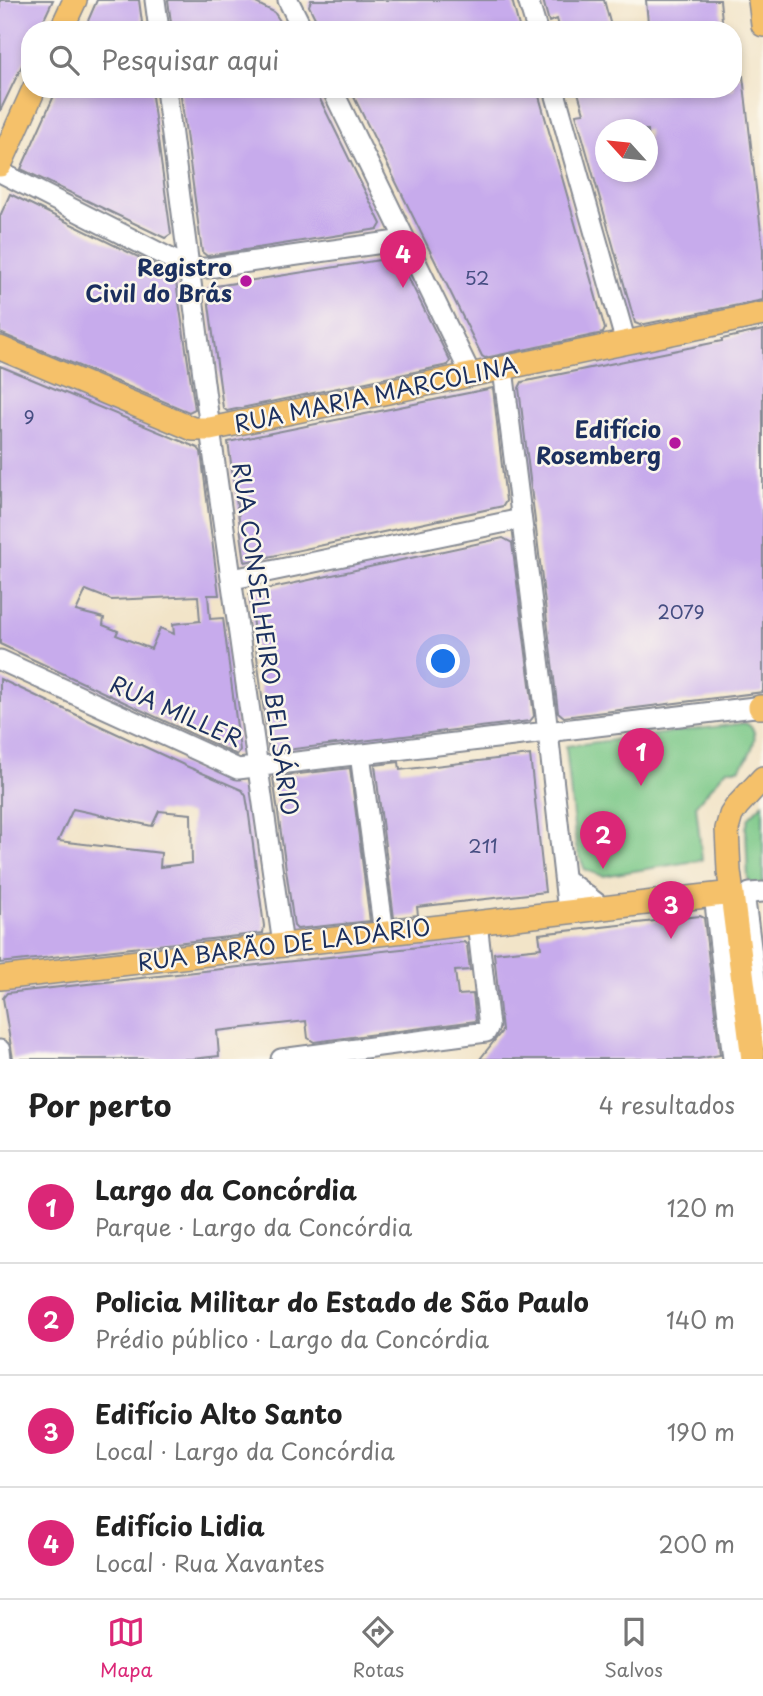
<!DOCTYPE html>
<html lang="pt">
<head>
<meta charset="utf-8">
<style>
  :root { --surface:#fff; --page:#f6f6f6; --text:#222; --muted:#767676; --line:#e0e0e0; --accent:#db2777 }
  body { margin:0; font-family:"Playpen Sans",sans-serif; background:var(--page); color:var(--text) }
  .compass { position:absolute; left:595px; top:119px; width:63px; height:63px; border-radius:50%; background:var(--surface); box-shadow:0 4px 10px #0003; rotate:297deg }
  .you { position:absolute; left:444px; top:662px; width:24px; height:24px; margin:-18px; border:5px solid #fff; border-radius:50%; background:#1a73e8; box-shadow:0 0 0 10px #1a73e833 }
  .badge { display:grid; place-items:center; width:46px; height:46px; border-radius:50%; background:var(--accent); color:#fff; font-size:23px; font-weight:700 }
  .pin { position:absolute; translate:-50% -58px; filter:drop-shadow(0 2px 4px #0008) }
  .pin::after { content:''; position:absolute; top:37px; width:24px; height:21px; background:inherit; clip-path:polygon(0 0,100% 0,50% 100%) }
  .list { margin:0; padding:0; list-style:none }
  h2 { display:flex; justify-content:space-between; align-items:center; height:91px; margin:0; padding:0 28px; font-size:30px }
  h2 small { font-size:23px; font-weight:400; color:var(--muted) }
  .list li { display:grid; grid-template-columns:46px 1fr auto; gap:21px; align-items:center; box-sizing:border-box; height:112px; padding:0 28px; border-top:2px solid var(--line) }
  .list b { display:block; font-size:26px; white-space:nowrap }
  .list p { margin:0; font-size:23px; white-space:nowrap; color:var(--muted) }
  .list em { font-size:23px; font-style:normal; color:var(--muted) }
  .icon { flex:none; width:38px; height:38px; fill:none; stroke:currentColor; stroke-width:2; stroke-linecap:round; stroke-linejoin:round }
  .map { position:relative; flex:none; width:763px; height:1059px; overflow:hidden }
  .search { position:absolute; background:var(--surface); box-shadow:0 4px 10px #0003; left:21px; right:21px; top:21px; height:77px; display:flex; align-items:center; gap:18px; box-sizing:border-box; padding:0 24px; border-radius:28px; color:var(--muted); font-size:26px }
  .sheet { height:539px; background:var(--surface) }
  nav { display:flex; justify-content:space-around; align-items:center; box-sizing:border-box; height:98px; border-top:2px solid var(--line); background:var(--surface); font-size:19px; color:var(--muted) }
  nav a { display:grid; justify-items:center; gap:4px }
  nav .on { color:var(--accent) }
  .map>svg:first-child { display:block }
</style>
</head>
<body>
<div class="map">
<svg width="763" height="1059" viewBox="0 0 763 1059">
  <rect width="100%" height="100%" fill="#fbf7ec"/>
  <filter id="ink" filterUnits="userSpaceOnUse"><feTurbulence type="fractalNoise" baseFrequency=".0143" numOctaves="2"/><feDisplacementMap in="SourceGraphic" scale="14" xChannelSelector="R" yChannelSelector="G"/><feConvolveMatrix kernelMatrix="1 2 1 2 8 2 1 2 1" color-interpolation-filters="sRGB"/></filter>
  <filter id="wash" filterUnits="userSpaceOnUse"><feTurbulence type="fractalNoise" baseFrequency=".00686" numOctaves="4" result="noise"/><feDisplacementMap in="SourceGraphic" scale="28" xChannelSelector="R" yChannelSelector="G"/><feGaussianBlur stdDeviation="1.57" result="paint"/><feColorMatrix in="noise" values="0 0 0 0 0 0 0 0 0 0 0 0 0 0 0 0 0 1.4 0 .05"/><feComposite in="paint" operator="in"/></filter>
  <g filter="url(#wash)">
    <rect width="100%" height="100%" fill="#f2e4c8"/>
    <!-- green -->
    <path fill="#79c786" stroke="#4a7b72" stroke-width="2" d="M745,723C763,730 752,754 739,769H727L696,805L702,860L603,876L585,870L576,847L566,746Z
      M763,803V885L754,886L748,880L746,828L749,817Z"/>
    <g id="blocks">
      <!-- building -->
      <path fill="#c7abec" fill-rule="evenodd" d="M0,0H53L39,30H30V49L0,111Z
        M97,0H139L143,30H84Z
        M168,0H250L274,12L286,30H172Z
        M311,0H512L520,30H321L309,6Z
        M543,0H604L612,30H560L557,19L549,22Z
        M646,0H720L723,30H663L662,21L648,23Z
        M743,76L763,249V300L640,325L635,323L576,114L584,113L577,89H629L630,94L649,89H733V78ZM606,130H648V172H606Z
        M57,89H151L171,234L165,238L21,169Z
        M180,89H315L381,224L378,229L207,256L202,252Z
        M350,89H537L605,329L603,333L485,358L482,356Z
        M10,194L175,275L195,409L189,412L0,333V216Z
        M398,257L450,361L448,365L227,411L223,408L207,290L210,287Z
        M763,330V692L564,717L558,712L519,388L522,382L722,341V339Z
        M0,366L198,448L201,452L219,595H208L210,619L223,618L240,750L237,755L0,644ZM86,590L111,600L198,596L200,621L173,624L174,634L160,628L151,649L116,635L118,631L103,625L104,618L76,611Z
        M493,388L506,501L503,506L245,562L228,442Z
        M503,538L512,543L534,716L530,721L269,752L249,593Z
        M0,679L186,766L242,790L246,796L248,808L264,926L263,933L0,963ZM73,809L152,826L159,811L191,814L192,863L160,867L161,853L58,841Z
        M530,755L545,892L417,907L418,915L394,918L375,765L399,762L400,770Z
        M350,768L370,921L297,929L294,926L273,777Z
        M700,916L704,918L720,1055L697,1059H480L502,1031L494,953L541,948L539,934Z
        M464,942L467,945L470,970L455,971L458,995L473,994L476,1021L314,1042L308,1038L306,1021L217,1031L219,1056L192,1059H13L3,998L7,993Z"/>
    </g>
  </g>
  <g filter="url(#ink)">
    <use href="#blocks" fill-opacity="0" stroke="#868a93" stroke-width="2"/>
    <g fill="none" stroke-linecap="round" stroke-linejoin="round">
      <!-- minor casing -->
      <g stroke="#868a93" stroke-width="23">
        <path id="minor" d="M155,0L159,30
          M288,0L303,30
          M528,0L537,30
          M166,89L210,429L283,945
          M332,89L471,375
          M554,89L626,343
          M0,172L189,268H207L404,240
          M503,369L548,732L568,912
          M233,579L521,519
          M0,660L238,769L763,706
          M360,754L384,933
          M565,879L603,908
          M763,892L750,893L745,901L763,1038
          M714,895L733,1059
          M0,1050L1,1059
          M281,1059L486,1032L489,1026L477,922"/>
      </g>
      <!-- major casing -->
      <g stroke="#868a93" stroke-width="26">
        <path id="major" d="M760,0L763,25
          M61,30L75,0
          M0,165L34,89
          M0,348L193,429H210L763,314
          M760,707H763
          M0,978L732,893
          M753,1059L729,871L727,829L731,815L737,806L763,778"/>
      </g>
      <!-- minor -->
      <use href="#minor" stroke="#fff" stroke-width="19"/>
      <!-- major -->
      <use href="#major" stroke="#f5c16b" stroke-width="23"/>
    </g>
  </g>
  <!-- markers -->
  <g fill="#b5179e" stroke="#fbf7ec" stroke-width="2.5">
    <circle cx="246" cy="281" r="7"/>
    <circle cx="675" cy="443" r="7"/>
  </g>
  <g text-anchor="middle" stroke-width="5" stroke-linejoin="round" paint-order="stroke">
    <!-- number labels -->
    <g font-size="19" fill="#464e82">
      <text x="477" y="285">52</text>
      <text x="29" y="424">9</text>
      <text x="681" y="619">2079</text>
      <text x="483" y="853">211</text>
    </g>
    <!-- poi labels -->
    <g font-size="23" font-weight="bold" fill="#1b2f5e" stroke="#fbf7ec" text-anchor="end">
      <text x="232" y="276">Registro<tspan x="232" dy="26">Civil do Brás</tspan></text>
      <text x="661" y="438">Edifício<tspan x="661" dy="26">Rosemberg</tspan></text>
    </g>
    <!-- street labels -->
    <g font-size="23" fill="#1b2f5e" stroke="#fbf7ec">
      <text transform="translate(376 395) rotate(-12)" y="8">RUA MARIA MARCOLINA</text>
      <text transform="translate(265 639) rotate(82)" y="8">RUA CONSELHEIRO BELISÁRIO</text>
      <text transform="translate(176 712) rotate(24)" y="8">RUA MILLER</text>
      <text transform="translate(284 945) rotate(-7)" y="8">RUA BARÃO DE LADÁRIO</text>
    </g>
  </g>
</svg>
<svg class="compass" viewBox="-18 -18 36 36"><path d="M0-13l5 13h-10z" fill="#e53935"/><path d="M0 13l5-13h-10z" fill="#767676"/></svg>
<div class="you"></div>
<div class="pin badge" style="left:641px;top:786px">1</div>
<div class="pin badge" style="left:603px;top:869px">2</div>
<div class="pin badge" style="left:671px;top:939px">3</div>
<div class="pin badge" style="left:403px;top:288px">4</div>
<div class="search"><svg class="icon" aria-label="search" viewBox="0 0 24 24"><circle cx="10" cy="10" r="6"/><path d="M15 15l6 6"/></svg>Pesquisar aqui</div>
</div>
<section class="sheet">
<h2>Por perto<small>4 resultados</small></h2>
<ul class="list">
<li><span class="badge">1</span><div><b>Largo da Concórdia</b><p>Parque · Largo da Concórdia</p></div><em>120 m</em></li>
<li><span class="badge">2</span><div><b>Policia Militar do Estado de São Paulo</b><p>Prédio público · Largo da Concórdia</p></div><em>140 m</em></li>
<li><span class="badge">3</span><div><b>Edifício Alto Santo</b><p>Local · Largo da Concórdia</p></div><em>190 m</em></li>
<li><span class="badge">4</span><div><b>Edifício Lidia</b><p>Local · Rua Xavantes</p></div><em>200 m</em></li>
</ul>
</section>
<nav>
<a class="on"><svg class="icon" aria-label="map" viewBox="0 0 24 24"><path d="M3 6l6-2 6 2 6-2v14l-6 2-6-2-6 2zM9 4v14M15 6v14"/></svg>Mapa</a>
<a><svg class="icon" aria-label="directions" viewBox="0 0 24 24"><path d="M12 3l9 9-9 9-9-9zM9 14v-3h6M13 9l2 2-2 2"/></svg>Rotas</a>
<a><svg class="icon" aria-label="saved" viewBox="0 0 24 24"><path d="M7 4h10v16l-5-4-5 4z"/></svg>Salvos</a>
</nav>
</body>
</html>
